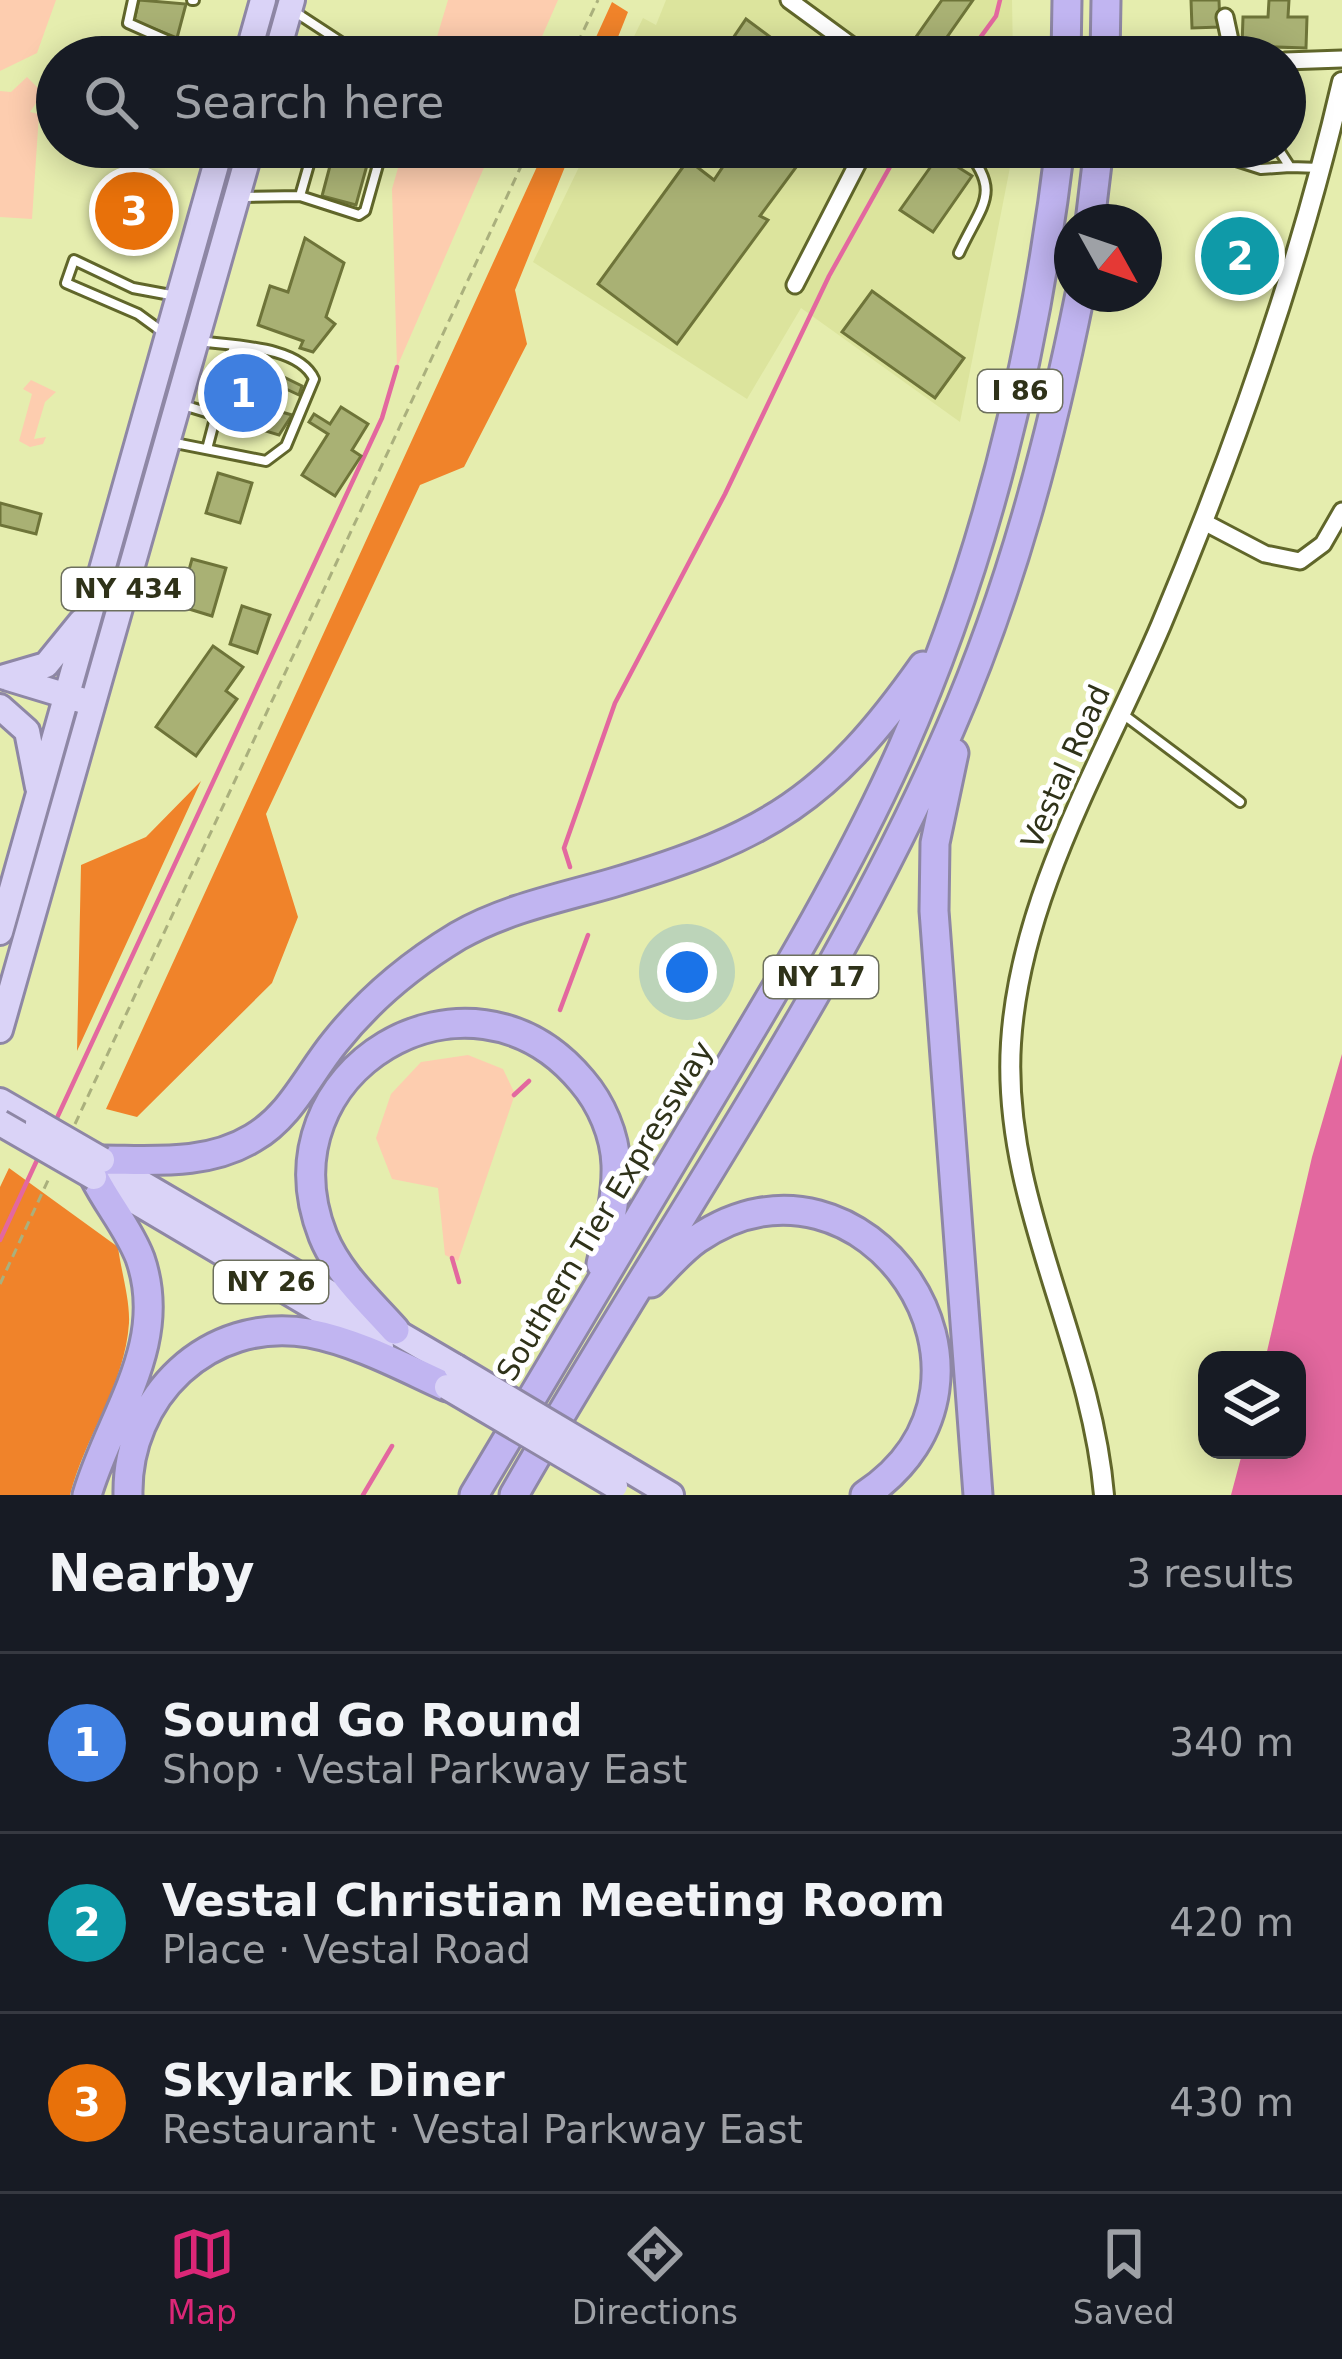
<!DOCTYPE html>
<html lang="en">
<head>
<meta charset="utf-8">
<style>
  :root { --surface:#171b24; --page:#242831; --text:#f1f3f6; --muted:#9ea1a6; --line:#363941; --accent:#db2777 }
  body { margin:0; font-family:"DejaVu Sans",sans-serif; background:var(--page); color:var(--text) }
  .controls { position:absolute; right:36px; bottom:36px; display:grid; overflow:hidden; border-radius:24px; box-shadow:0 6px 30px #0003 }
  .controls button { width:108px; height:108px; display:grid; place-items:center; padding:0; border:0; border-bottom:3px solid var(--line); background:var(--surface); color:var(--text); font:60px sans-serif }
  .compass { position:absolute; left:1054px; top:204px; width:108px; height:108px; border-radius:50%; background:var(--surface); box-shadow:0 6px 30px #0003; rotate:130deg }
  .you { position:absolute; left:687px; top:972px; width:42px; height:42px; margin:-30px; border:9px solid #fff; border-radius:50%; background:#1a73e8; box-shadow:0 0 0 18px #1a73e833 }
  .badge { display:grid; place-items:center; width:78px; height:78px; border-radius:50%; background:var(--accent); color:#fff; font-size:39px; font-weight:700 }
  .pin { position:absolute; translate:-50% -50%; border:6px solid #fff; box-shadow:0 3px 12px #0006 }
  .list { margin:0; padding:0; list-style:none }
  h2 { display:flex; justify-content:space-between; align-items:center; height:156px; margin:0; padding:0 48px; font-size:51px }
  h2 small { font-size:39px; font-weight:400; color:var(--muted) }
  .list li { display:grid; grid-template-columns:78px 1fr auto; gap:36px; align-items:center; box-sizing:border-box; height:180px; padding:0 48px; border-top:3px solid var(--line) }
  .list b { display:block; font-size:45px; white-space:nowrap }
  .list p { margin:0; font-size:39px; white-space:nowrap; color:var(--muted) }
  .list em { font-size:39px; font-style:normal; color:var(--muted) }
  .icon { flex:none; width:66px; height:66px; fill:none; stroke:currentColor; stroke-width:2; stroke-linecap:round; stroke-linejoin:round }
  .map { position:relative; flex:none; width:1342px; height:1495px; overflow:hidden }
  .search { position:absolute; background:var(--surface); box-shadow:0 6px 30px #0003; left:36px; right:36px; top:36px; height:132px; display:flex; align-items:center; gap:30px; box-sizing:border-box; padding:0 42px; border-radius:66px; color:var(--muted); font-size:45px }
  .sheet { height:696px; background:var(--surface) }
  nav { display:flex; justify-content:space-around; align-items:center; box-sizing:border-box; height:168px; border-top:3px solid var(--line); background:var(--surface); font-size:33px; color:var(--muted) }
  nav a { display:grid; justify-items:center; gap:6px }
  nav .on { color:var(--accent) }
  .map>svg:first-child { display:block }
</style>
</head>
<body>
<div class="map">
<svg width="1342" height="1495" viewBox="0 0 1342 1495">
  <rect width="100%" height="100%" fill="#e5edae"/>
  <!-- built -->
  <path fill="#dce49d" d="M666,0H1012L1013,57H624L643,18L656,25Z
    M581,147H1014L960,422L801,308L747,399L533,262L580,165Z"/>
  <!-- green -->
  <path fill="#fdcdaf" d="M0,0H56L37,53L0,71Z
    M448,0H558L533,57H431Z
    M27,77L43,93L30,112L39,114L32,219L0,217V91L11,92Z
    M404,147H493L397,367L392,189Z
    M31,380L56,392L45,402L34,439L46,437L43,444L30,447L19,441L32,394L23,389Z
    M468,1055L503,1069L515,1094L458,1261L445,1255L438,1188L392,1179L376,1138L391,1094L421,1062Z"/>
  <!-- forest -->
  <path fill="#f0832a" d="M612,2L628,12L610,57H587Z
    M546,147H573L515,290L527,344L464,467L420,485L266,814L298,917L272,983L137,1117L106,1109Z
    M201,781L77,1051L81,865L146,837Z
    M9,1168L118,1247C121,1271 130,1299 129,1323C125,1385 85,1436 70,1495H0V1187Z"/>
  <!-- water -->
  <path fill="#e3689f" d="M1342,1054V1495H1231L1243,1450H1297V1360H1265L1312,1157Z"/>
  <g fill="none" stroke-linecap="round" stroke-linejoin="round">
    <!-- stream -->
    <path stroke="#e3689f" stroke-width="4.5" d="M966,57L996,16L1000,0
      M570,867L564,848L615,703L725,494L829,276L901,147
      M560,1010L588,935
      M514,1095L529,1081
      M56,1120L382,418L397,367
      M0,1240L38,1158
      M452,1258L459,1282
      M363,1495L392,1446"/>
  </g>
  <!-- building -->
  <path fill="#a9b174" stroke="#6e7439" stroke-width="3" d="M139,0L186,4L177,38L134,21Z
    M942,0H973L933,57H922L909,47Z
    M1191,0H1219L1220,27L1192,28Z
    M1269,0H1289L1288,17H1307L1306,48L1242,46L1243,17H1268Z
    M746,19L797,57H739L727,47Z
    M335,147H372L356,205L322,196Z
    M736,147H811L760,216L768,220L677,344L598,284L688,160L714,180Z
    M939,155L972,176L933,232L900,210Z
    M119,186L159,196L149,236L109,226Z
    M305,238L344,263L326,317L335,324L313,352L300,348L303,341L258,325L270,286L288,292Z
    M1229 257a11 11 0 1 1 22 0a11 11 0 1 1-22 0Z
    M872,291L964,358L935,398L842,332Z
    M251,361L302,386L299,395L286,389L278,411L292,415L279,435L232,421Z
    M341,407L368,424L352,450L361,456L335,496L302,475L328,434L309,422L314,414L330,424Z
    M218,473L252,483L240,523L206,513Z
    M0,503L41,514L36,534L0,525Z
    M192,559L226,568L212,616L179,606Z
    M242,606L270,615L257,653L230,644Z
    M213,646L243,667L226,691L237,699L196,756L156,727Z"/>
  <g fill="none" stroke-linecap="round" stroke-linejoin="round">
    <!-- service casing -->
    <g stroke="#60662a" stroke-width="14">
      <path id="service" d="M133,0L128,23L191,51
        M192,0H194
        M292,10L344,44L398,57
        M341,57L344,44
        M314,147L300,196L359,215L365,211L383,147
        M1228,147L1236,161L1261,169L1290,167
        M1277,147L1290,167L1321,168
        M245,197L300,196
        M959,253C982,203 1003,193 964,147
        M164,333L138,314L66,283L74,260L133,288L176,296
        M183,405L216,415
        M170,442L266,461L286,446L314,379C299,345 231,346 199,341
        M207,449L234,346
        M1124,715L1240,802"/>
    </g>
    <!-- minor casing -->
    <g stroke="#60662a" stroke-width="21">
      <path id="minor" d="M789,0L867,57
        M1225,17L1231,45L1243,57
        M1285,61L1342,59
        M795,285L866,147
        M1204,522L1265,554L1300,561L1323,544L1342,511"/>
    </g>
    <!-- tertiary casing -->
    <g stroke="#60662a" stroke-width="24">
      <path id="tertiary" d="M1104,1495C1091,1340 1001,1201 1011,1043C1020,895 1104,759 1161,625C1235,449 1299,268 1342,82"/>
    </g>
    <!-- primary casing -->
    <g stroke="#8e87a5" stroke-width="30">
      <path id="primary" d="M247,57L263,0
        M276,57L292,0
        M5,677L46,665L81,622
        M8,678L84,701
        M0,707L27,731L38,787
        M0,932L221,147
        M0,1030L251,147
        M0,1101L38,1123
        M102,1160L456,1367
        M94,1177L381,1347
        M624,1467L671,1495"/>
    </g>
    <!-- motorway casing -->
    <g stroke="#8e87a5" stroke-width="33">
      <path id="motorway" d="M1066,57L1067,0
        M1105,57L1106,0
        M1090,222L1099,147
        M954,753L935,843L934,911L978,1495
        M102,1160C152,1160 207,1166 253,1138C291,1116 308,1075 335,1042C370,998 410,965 458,936C505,909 560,898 612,883C767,837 829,799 923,666
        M651,1283C665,1269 680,1251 697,1239C864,1125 1037,1380 865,1495
        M395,1330C369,1301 338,1273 323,1236C258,1071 469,945 582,1081C601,1103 615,1135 616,1165C617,1197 608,1232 601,1264
        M87,1495C111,1414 170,1344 140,1258C129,1229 108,1205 94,1177
        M128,1495C126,1397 208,1316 309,1333C357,1342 403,1367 447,1387
        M474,1495C547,1373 619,1251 692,1129C766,1005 843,881 902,749C987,557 1035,355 1060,147
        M514,1495C659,1240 833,998 950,729C1011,590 1050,443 1080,294"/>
    </g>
    <!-- path -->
    <path stroke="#aab07d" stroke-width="3" stroke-dasharray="9 6" stroke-linecap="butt" d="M571,57L598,0
      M75,1124L530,147
      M0,1284L50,1176"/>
    <!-- service -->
    <use href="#service" stroke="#fff" stroke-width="8"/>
    <!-- minor -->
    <use href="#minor" stroke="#fff" stroke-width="15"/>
    <!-- tertiary -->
    <use href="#tertiary" stroke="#fff" stroke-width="18"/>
    <!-- primary -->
    <use href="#primary" stroke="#dad3f7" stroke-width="24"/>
    <!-- motorway -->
    <use href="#motorway" stroke="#c1b5f1" stroke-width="27"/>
    <!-- primary-bridge casing -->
    <g stroke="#8e87a5" stroke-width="30" stroke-linecap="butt">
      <path id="primary-bridge" d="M0,1123L94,1177
        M38,1123L102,1160
        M456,1367L624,1467
        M447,1387L615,1486"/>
    </g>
    <!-- primary-bridge -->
    <use href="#primary-bridge" stroke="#dad3f7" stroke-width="24"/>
  </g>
  <g text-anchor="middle" stroke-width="10" stroke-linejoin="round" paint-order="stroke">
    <!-- shield labels -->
    <g fill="#fff" stroke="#6d705e" stroke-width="3">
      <rect x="978" y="370" width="84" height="42" rx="9"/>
      <rect x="62" y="568" width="132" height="42" rx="9"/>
      <rect x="764" y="956" width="114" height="42" rx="9"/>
      <rect x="214" y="1261" width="114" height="42" rx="9"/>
    </g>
    <g font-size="27" font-weight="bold" fill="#2f3219">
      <text x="1020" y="400">I 86</text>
      <text x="128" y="598">NY 434</text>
      <text x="821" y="986">NY 17</text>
      <text x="271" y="1291">NY 26</text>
    </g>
    <!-- street labels -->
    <g font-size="30" fill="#2f3219" stroke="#fff">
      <text transform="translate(1066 767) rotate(-66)" y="10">Vestal Road</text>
      <text transform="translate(605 1211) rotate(-59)" y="10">Southern Tier Expressway</text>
    </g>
  </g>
</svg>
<div class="controls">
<button><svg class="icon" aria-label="layers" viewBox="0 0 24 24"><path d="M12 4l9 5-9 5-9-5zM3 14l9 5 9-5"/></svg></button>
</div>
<svg class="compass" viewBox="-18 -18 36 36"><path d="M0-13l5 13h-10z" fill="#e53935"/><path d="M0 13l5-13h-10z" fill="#9ea1a6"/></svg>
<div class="you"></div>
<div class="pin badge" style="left:243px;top:393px;background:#3f7fe0">1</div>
<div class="pin badge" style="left:1240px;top:256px;background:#0f9aa8">2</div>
<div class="pin badge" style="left:134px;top:211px;background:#e8710a">3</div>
<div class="search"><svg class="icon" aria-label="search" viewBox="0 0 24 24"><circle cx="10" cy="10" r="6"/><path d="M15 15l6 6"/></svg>Search here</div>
</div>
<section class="sheet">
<h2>Nearby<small>3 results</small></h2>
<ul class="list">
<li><span class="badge" style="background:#3f7fe0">1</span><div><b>Sound Go Round</b><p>Shop · Vestal Parkway East</p></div><em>340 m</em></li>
<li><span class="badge" style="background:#0f9aa8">2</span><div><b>Vestal Christian Meeting Room</b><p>Place · Vestal Road</p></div><em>420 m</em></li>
<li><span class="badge" style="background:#e8710a">3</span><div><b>Skylark Diner</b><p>Restaurant · Vestal Parkway East</p></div><em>430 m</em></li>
</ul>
</section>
<nav>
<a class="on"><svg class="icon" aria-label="map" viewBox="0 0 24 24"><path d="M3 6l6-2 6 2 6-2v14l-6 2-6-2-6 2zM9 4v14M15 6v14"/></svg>Map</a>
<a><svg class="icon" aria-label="directions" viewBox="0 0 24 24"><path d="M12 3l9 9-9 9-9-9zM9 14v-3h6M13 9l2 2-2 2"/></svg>Directions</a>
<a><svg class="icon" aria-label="saved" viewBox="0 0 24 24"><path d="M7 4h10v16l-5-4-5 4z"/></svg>Saved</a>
</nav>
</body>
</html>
